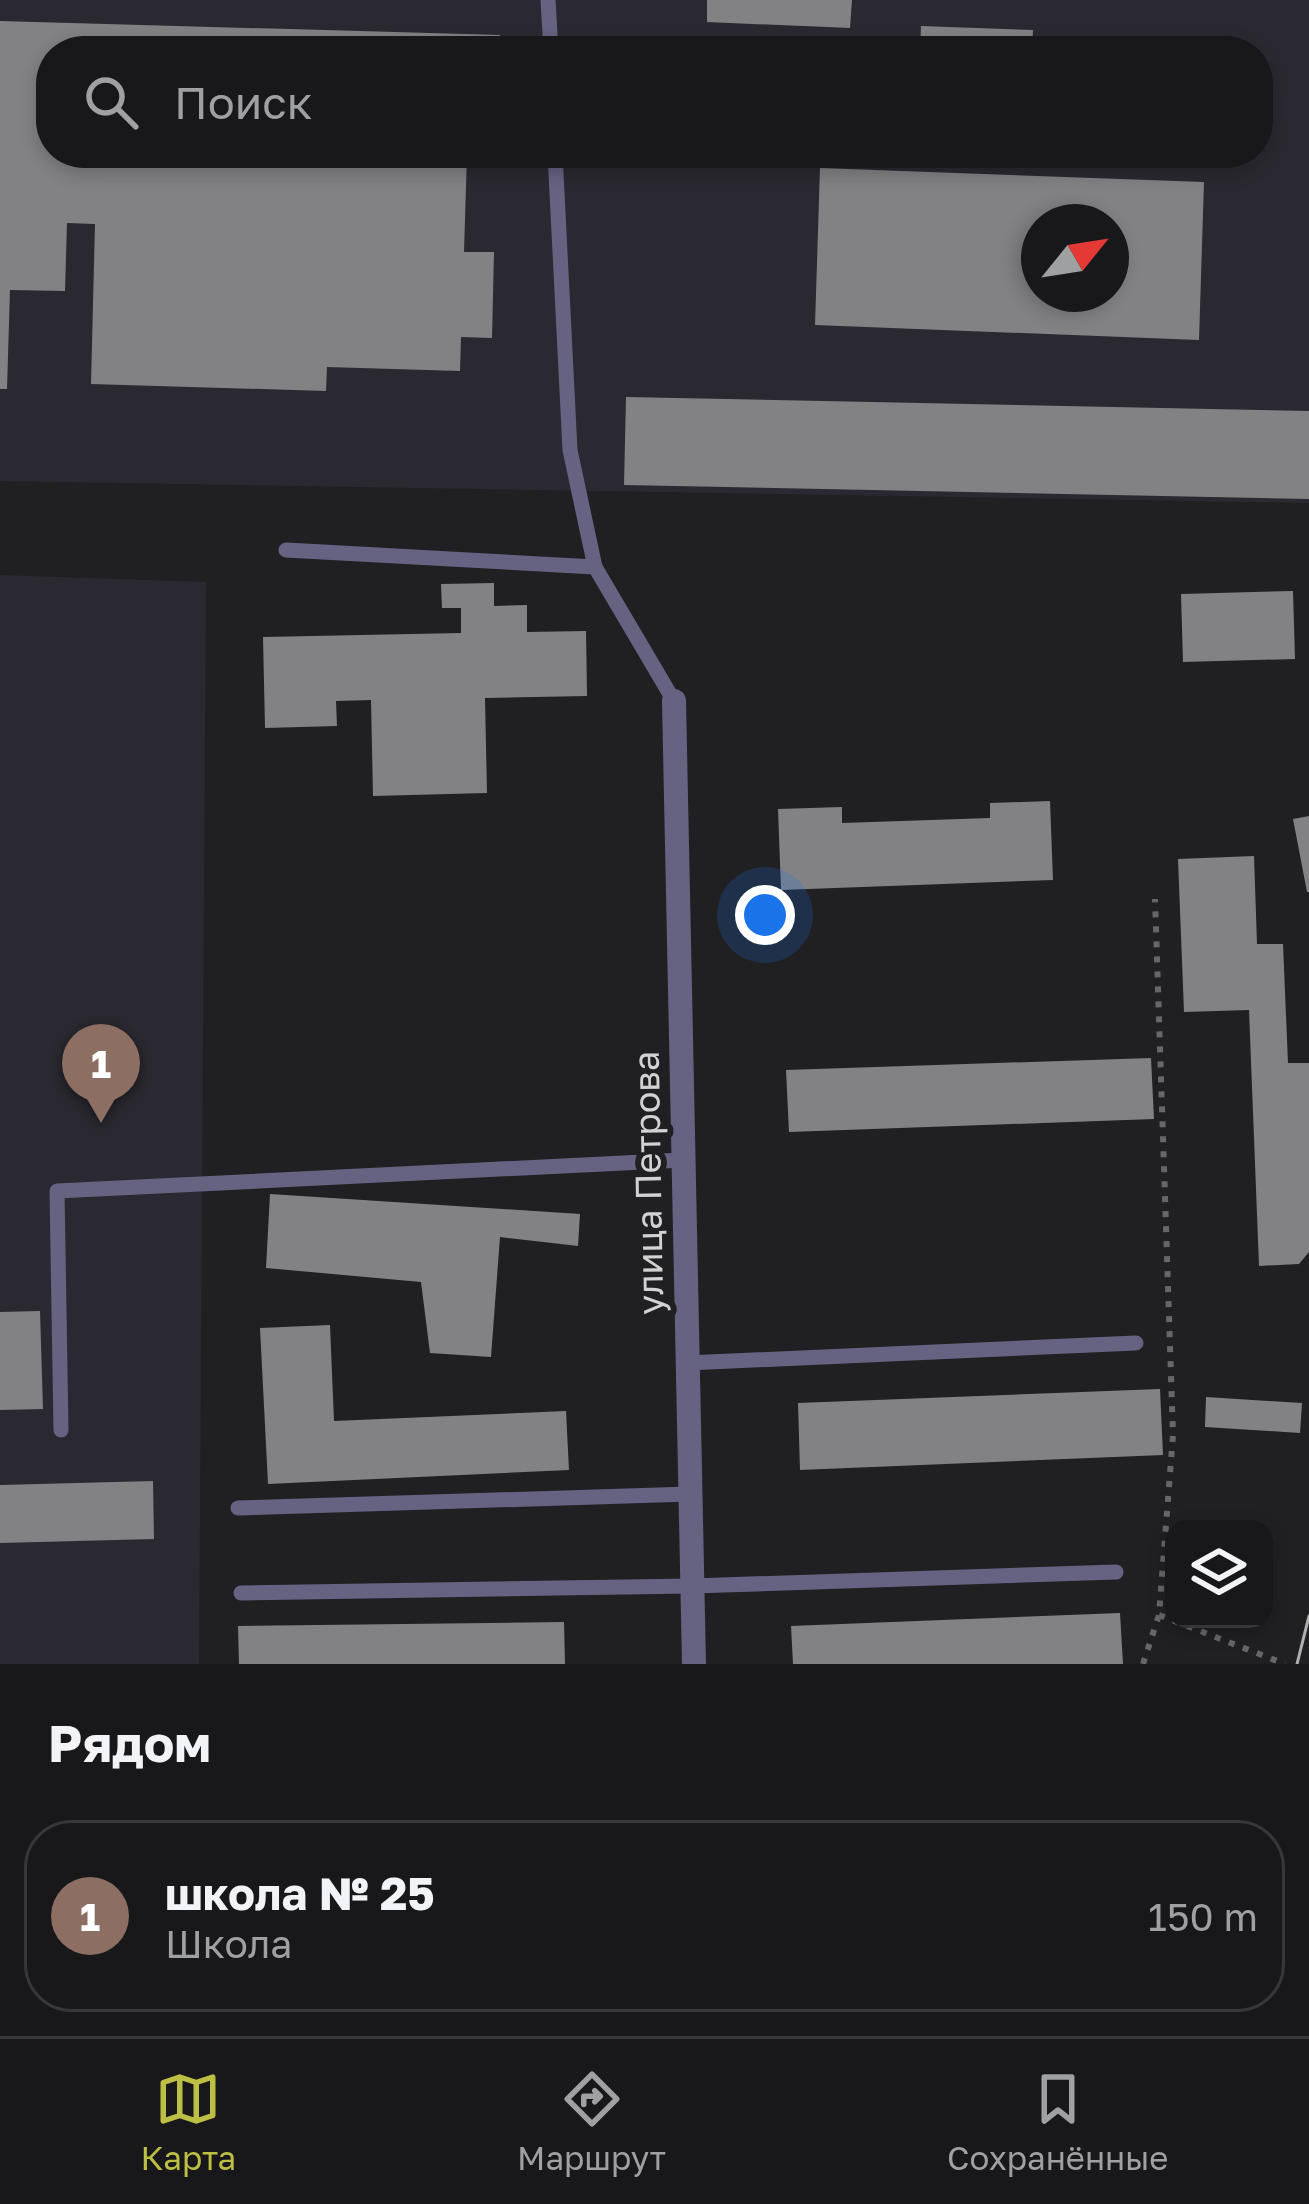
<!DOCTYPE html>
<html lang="ru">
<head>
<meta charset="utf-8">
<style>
  :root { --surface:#18181a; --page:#252527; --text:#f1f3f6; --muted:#9fa0a2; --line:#363739; --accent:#bcbf44 }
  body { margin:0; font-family:"Golos Text",sans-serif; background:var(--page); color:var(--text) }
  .controls { position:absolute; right:36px; bottom:36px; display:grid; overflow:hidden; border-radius:24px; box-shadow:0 6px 18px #0003 }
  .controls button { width:108px; height:108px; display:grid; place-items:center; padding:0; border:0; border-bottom:3px solid var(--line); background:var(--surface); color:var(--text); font:60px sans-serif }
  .compass { position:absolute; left:1021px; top:204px; width:108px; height:108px; border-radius:50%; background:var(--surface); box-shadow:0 6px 18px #0003; rotate:60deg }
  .you { position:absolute; left:765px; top:915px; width:42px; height:42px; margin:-30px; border:9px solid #fff; border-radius:50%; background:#1a73e8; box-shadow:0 0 0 18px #1a73e833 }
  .badge { display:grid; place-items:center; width:78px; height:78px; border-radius:50%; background:var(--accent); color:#fff; font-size:39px; font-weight:700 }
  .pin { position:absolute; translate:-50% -99px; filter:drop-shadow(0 3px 6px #0008) }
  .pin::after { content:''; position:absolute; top:63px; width:42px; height:36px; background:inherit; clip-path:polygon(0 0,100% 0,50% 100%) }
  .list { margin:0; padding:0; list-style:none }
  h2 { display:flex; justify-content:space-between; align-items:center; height:156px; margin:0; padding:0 48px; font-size:51px }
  h2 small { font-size:39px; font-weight:400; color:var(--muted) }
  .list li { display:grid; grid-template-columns:78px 1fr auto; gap:36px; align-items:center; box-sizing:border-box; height:192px; margin:0 24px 24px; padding:0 24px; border:3px solid var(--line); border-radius:48px }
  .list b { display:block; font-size:45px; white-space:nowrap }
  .list p { margin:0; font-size:39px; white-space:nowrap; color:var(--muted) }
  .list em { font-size:39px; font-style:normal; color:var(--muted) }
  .icon { flex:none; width:66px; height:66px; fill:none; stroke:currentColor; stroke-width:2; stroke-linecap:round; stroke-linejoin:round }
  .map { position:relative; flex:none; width:1309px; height:1664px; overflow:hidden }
  .search { position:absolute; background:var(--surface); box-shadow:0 6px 18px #0003; left:36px; right:36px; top:36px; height:132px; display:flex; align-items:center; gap:30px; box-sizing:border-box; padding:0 42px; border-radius:48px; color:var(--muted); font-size:45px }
  .sheet { height:372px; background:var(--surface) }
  nav { display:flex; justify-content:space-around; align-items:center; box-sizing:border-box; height:168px; border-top:3px solid var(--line); background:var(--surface); font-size:33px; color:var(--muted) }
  nav a { display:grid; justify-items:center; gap:6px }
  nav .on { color:var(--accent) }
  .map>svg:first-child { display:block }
</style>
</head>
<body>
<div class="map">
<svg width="1309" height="1664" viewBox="0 0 1309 1664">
  <rect width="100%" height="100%" fill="#202023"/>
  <!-- built -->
  <path fill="#2a2931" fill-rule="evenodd" d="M0,0H1309V503L0,481ZM51,51H1258V153H51ZM1039,222H1111V294H1039Z
    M0,575L206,582L199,1664H0Z"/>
  <!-- building -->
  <path fill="#828285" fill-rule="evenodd" d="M707,0H852L850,28L707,22Z
    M0,21L500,35V51H51V153H467L464,252H494L492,338L461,337L460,371L327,367L326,391L91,384L95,224L67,223L65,291L10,290L7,389H0Z
    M921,26L1033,30L1032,51H920Z
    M820,168L1204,182L1199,340L815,325ZM1039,222H1111V294H1039Z
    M626,397L1309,411V499L624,485Z
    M494,583V606L527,605V632L586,631L587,696L485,698L487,793L373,796L371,700L336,701L337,726L265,728L263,637L461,633V608H442L441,584Z
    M1293,591L1295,659L1183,662L1181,594Z
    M1050,801L1053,880L781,890L778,809L842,807V823L990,818V803Z
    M1309,816V892H1307L1293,819Z
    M1254,856L1257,944H1283L1288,1063H1309V1252L1299,1264L1259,1266L1249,1010L1184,1012L1178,859Z
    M1151,1058L1154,1119L789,1132L786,1070Z
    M270,1194L580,1214L578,1246L500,1237L491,1357L430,1353L421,1282L266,1268Z
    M40,1311L43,1409L0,1410V1312Z
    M330,1325L334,1421L566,1411L569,1470L268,1484L260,1328Z
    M1160,1389L1163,1455L800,1470L798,1403Z
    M1206,1397L1302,1403L1300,1433L1205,1427Z
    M153,1481L154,1539L0,1543V1485Z
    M1120,1613L1123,1664H793L791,1626Z
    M564,1622L565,1664H239L238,1626Z"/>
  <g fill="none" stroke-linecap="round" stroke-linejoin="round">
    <!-- path -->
    <path stroke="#676769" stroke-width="6" stroke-dasharray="6 9" stroke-linecap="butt" d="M1159,1615L1285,1664
      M1143,1664L1159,1615L1173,1435L1155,899"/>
    <!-- lane -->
    <path stroke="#666282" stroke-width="15" d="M548,0L551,51
      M555,153L570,450L595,567L674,701
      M286,550L595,567
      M687,1363L1136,1343
      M61,1430L57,1191L683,1160
      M238,1508L690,1494
      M241,1593L692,1586L1116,1572"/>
    <!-- street -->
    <path stroke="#666282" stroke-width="24" d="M674,701L694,1664"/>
    <!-- tram -->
    <path stroke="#afafb0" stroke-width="3" d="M1297,1664L1309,1616"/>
  </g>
  <g text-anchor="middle" stroke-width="12" stroke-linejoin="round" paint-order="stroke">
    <!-- street labels -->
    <g font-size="36" fill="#d2d2d3" stroke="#202023">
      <text transform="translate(648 1183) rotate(-91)" y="13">улица Петрова</text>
    </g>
  </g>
</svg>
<div class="controls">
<button><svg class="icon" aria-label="layers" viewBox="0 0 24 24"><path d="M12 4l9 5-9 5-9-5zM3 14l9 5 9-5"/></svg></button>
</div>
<svg class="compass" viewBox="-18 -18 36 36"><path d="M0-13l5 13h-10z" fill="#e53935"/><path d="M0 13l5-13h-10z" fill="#9fa0a2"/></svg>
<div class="you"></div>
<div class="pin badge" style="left:101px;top:1123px;background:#8d6e63">1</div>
<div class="search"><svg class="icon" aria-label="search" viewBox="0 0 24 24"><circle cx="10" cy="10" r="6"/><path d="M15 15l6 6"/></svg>Поиск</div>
</div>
<section class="sheet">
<h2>Рядом<small></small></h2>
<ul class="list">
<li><span class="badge" style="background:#8d6e63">1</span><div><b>школа № 25</b><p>Школа</p></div><em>150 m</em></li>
</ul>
</section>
<nav>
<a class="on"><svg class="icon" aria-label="map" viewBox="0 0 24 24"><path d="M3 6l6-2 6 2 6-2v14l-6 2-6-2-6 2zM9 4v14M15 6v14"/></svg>Карта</a>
<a><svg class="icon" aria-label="directions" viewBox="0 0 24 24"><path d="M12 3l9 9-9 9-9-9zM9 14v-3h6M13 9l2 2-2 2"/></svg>Маршрут</a>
<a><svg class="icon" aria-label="saved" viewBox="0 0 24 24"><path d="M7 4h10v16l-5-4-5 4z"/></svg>Сохранённые</a>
</nav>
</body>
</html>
